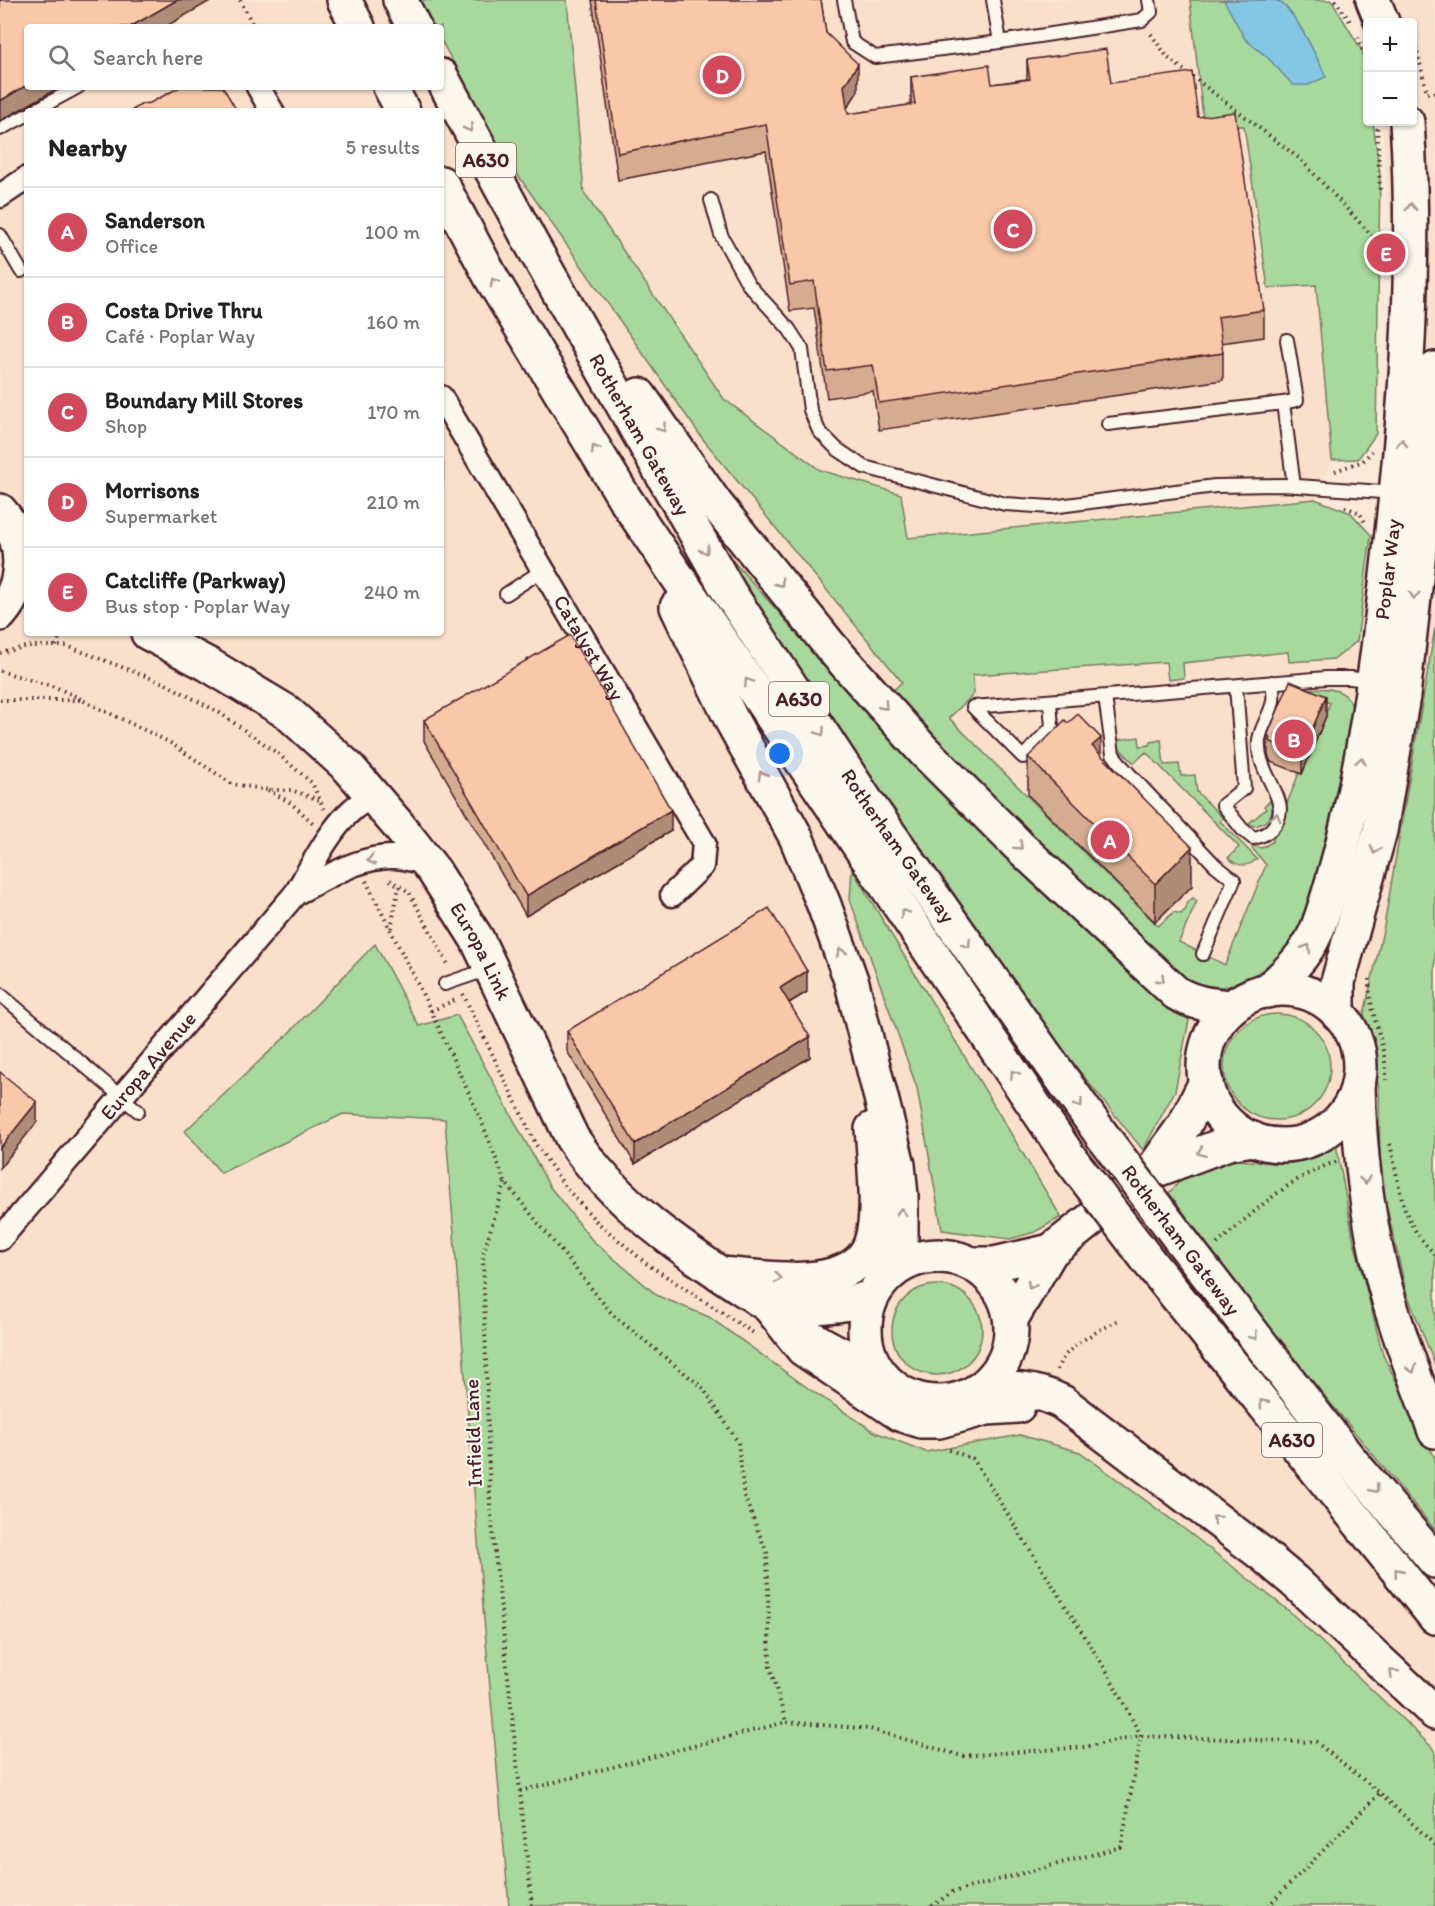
<!DOCTYPE html>
<html lang="en">
<head>
<meta charset="utf-8">
<style>
  :root { --surface:#fff; --page:#f6f6f6; --text:#222; --muted:#767676; --line:#e0e0e0; --accent:#d1495b }
  body { margin:0; font-family:Itim,sans-serif; background:var(--page); color:var(--text) }
  .controls { position:absolute; right:18px; top:18px; display:grid; overflow:hidden; border-radius:6px; box-shadow:0 2px 4px #0004 }
  .controls button { width:54px; height:54px; display:grid; place-items:center; padding:0; border:0; border-bottom:2px solid var(--line); background:var(--surface); color:var(--text); font:30px sans-serif }
  .you { position:absolute; left:780px; top:754px; width:21px; height:21px; margin:-15px; border:4px solid #fff; border-radius:50%; background:#1a73e8; box-shadow:0 0 0 9px #1a73e833 }
  .badge { display:grid; place-items:center; width:39px; height:39px; border-radius:50%; background:var(--accent); color:#fff; font-size:20px; font-weight:700 }
  .pin { position:absolute; translate:-50% -50%; border:3px solid #fff; box-shadow:0 2px 6px #0006 }
  .list { margin:0; padding:0; list-style:none }
  h2 { display:flex; justify-content:space-between; align-items:center; height:78px; margin:0; padding:0 24px; font-size:26px }
  h2 small { font-size:20px; font-weight:400; color:var(--muted) }
  .list li { display:grid; grid-template-columns:39px 1fr auto; gap:18px; align-items:center; box-sizing:border-box; height:90px; padding:0 24px; border-top:2px solid var(--line) }
  .list b { display:block; font-size:22px; white-space:nowrap }
  .list p { margin:0; font-size:20px; white-space:nowrap; color:var(--muted) }
  .list em { font-size:20px; font-style:normal; color:var(--muted) }
  .icon { flex:none; width:33px; height:33px; fill:none; stroke:currentColor; stroke-width:2; stroke-linecap:round; stroke-linejoin:round }
  .map { position:relative; flex:none; width:1435px; height:1906px; overflow:hidden }
  .search { position:absolute; background:var(--surface); box-shadow:0 2px 4px #0004; left:24px; top:24px; width:420px; height:66px; display:flex; align-items:center; gap:15px; box-sizing:border-box; padding:0 21px; border-radius:6px; color:var(--muted); font-size:22px }
  .panel { position:absolute; background:var(--surface); box-shadow:0 2px 4px #0004; left:24px; top:108px; width:420px; height:528px; border-radius:6px }
  .map>svg:first-child { display:block }
</style>
</head>
<body>
<div class="map">
<svg width="1435" height="1906" viewBox="0 0 1435 1906">
  <rect width="100%" height="100%" fill="#fae9d8"/>
  <filter id="ink" filterUnits="userSpaceOnUse"><feTurbulence type="fractalNoise" baseFrequency=".0167" numOctaves="2"/><feDisplacementMap in="SourceGraphic" scale="12" xChannelSelector="R" yChannelSelector="G"/><feConvolveMatrix kernelMatrix="1 2 1 2 8 2 1 2 1" color-interpolation-filters="sRGB"/></filter>
  <g filter="url(#ink)">
    <!-- built -->
    <path fill="#fadfca" fill-rule="evenodd" d="M0,0H434L742,467L972,675L1167,662L1184,678L1183,663L1289,651L1357,638L1384,501L1393,263L1382,122H1412V22H1368L1367,38L1351,0H1435V1772L967,1906H0ZM27,27H441V87H27ZM27,111H441V633H27Z
      M567,0H1190L1204,127L1244,126L1268,287L1316,285L1332,460L1315,499L908,538L901,494L820,470L724,399L584,193Z"/>
    <!-- green -->
    <path fill="#a6d99b" stroke="#787c63" stroke-width="1.5" d="M419,0H567L584,193L724,399L820,470L901,494L908,538L1315,499L1351,513L1371,535L1357,641L1335,659L1289,662L1288,652L1183,663L1184,678L1168,680L1166,662L973,675L974,694L949,718L1158,926L1174,912L1181,914L1186,909L1187,903L1193,898L1197,901L1179,942L1225,965L1266,865L1252,848L1254,846L1262,848L1272,842L1299,773L1302,774L1330,703L1304,693L1305,689C1321,688 1347,686 1352,707C1356,721 1343,771 1340,788C1331,834 1317,900 1293,940C1284,955 1266,968 1252,976C1247,979 1241,983 1236,985C1215,990 1196,983 1178,977L887,696L902,682L702,438L501,151L441,40V27H434Z
      M1190,0H1330L1333,3L1364,54L1368,81V122H1373L1380,175L1376,434L1358,459L1332,460L1316,285L1268,288L1244,126L1204,127Z
      M726,553L917,768L1087,935L1189,1020L1175,1091L1143,1150L1026,1005L882,800Z
      M1435,628V1365L1406,1291L1380,1178L1379,1089L1364,1014L1384,926Z
      M1139,737L1140,746L1150,745L1151,742L1161,740L1164,765L1179,764L1181,776L1195,775L1197,792L1223,818L1220,821L1257,859C1247,868 1238,867 1228,858L1239,847L1146,752L1134,763L1120,749L1117,740Z
      M1271,800C1275,814 1268,824 1253,826L1249,823L1266,809L1264,806Z
      M852,869L1061,1217L1035,1232L1010,1239L942,1230L917,1088L850,900Z
      M375,944L419,1026L457,1015L550,1187L592,1240L658,1296L709,1317L812,1391L875,1432L926,1452L1020,1435L1080,1452L1191,1534L1289,1611L1435,1750V1906H509L484,1619L445,1119L343,1114L221,1173L185,1131L283,1039Z
      M1224 1067a53 53 0 1 1 106 0a53 53 0 1 1-106 0Z
      M1336,1144L1353,1237L1383,1355L1435,1458V1530L1277,1338L1169,1193L1191,1169L1237,1160L1278,1163Z
      M892 1330a45 45 0 1 1 90 0a45 45 0 1 1-90 0Z"/>
    <!-- water -->
    <path fill="#83c7e4" stroke="#6c849a" stroke-width="1.5" d="M1224,0C1237,0 1263,0 1275,0C1293,4 1318,60 1326,77L1308,85H1293L1268,58L1245,39Z"/>
    <g fill="none" stroke-linecap="round" stroke-linejoin="round">
      <!-- lane casing -->
      <g stroke="#4a1f2b" stroke-width="16">
        <path id="lane" d="M844,0L852,42L875,57L1000,42
          M993,0L1000,42L1142,20L1151,12L1149,0
          M34,111L78,87
          M0,129L27,115
          M711,200L721,235L748,284L789,329L802,349L810,410L819,431L837,449L864,467L1005,504L1051,507L1215,486L1284,485L1396,493
          M0,235L21,271
          M1287,340L1297,400L1283,403L1294,486
          M1108,424L1283,403
          M506,594L543,570
          M1236,686L1244,788L1223,805L1242,829L1253,838C1267,836 1279,825 1280,810C1280,790 1256,767 1259,740C1261,726 1271,714 1273,701C1274,695 1273,688 1272,682
          M1105,697L1113,754L1122,766L1215,865L1234,880L1203,954
          M973,707L1326,678H1351L1373,681
          M973,707L1023,757L1052,727L1050,702
          M445,984L489,969
          M0,994L138,1111"/>
      </g>
      <!-- street casing -->
      <g stroke="#4a1f2b" stroke-width="27">
        <g id="street">
          <path d="M258,87L272,111"/>
          <path d="M0,196L27,178"/>
          <path id="s1" d="M441,397L704,843L702,866L672,895"/>
          <path d="M296,893C327,878 360,855 396,857C407,858 418,861 428,864"/>
          <path id="s2" d="M0,1239L296,893C311,867 330,829 353,809C359,804 367,800 373,796"/>
        </g>
      </g>
      <!-- secondary casing -->
      <g stroke="#4a1f2b" stroke-width="38">
        <g id="secondary">
          <path d="M1373,0L1382,22"/>
          <path d="M0,511C27,541 26,584 0,614"/>
          <path id="s3" d="M148,633L209,665L287,712L349,768L398,825L434,871L477,939L572,1138C622,1213 692,1255 766,1304C780,1313 792,1325 806,1334C828,1349 851,1360 876,1369"/>
          <circle cx="1282" cy="1067" r="78"/>
          <path id="s4" d="M1267,991C1287,973 1305,957 1316,932C1326,907 1333,880 1340,854C1361,774 1373,692 1383,609C1403,447 1418,285 1407,122"/>
          <path d="M1338,1014V982L1380,831L1403,696L1418,561L1435,369"/>
          <path d="M1151,1172L1228,1143L1253,1139"/>
          <circle cx="938" cy="1329" r="73"/>
          <path d="M973,1264H994L1051,1251"/>
          <path d="M769,1306C804,1307 838,1309 871,1297"/>
          <path d="M1011,1319L1051,1251L1151,1172L1185,1124L1206,1082"/>
        </g>
      </g>
      <!-- highway casing -->
      <g stroke="#4a1f2b" stroke-width="38">
        <g id="highway">
          <path d="M344,0L358,27"/>
          <path d="M400,0L414,27"/>
          <path id="s5" d="M441,76L531,243L729,592L866,801L1101,1134"/>
          <path d="M390,87L403,111"/>
          <path d="M441,183L492,279L625,499L1070,1158"/>
          <path d="M639,395L715,503L831,647L923,750L1019,846L1176,993C1193,1003 1210,1005 1229,1007"/>
          <path d="M677,607L732,721L796,837L824,905L852,983L898,1165L901,1196V1241L893,1269"/>
          <path d="M1358,1084C1359,1147 1366,1210 1381,1271C1394,1325 1416,1379 1435,1431"/>
          <path d="M1180,1239L1347,1456L1435,1561"/>
          <path d="M1150,1263L1435,1617"/>
          <path d="M720,1274C746,1276 782,1281 807,1279C870,1274 878,1245 876,1189C875,1169 874,1149 872,1129"/>
          <path d="M769,1306L803,1349L900,1414L921,1421H939L987,1408L1018,1406"/>
          <path d="M979,1390C1009,1388 1034,1388 1062,1402L1262,1554L1294,1581L1435,1713"/>
        </g>
      </g>
      <!-- path -->
      <path stroke="#4a1f2b" stroke-width="4" stroke-dasharray="1.5 4.5" stroke-linecap="butt" d="M240,0L254,27
        M1335,0L1352,24
        M1412,29L1427,93H1435
        M1151,34L1168,58L1300,159L1377,241L1385,243
        M1358,37L1368,65
        M1377,122L1380,192
        M1335,471L1363,461L1372,451
        M1345,507L1360,513L1366,524
        M56,646L61,633
        M0,653L29,646H67L166,684L220,713L277,753L312,783L324,809
        M0,671L55,687L81,699
        M0,700H82L169,742L232,784L268,790H291L319,800
        M268,790L291,803L313,823
        M390,880L409,892L449,966
        M366,881L431,1011L481,1120L505,1182L613,1315L703,1388L738,1442L744,1496L767,1553L770,1667L786,1722
        M391,928L399,886
        M1369,979C1369,1016 1387,1044 1386,1080
        M463,994L537,1146L567,1189L597,1222L647,1264L755,1334
        M431,1011L455,1000
        M1390,1144C1401,1188 1399,1221 1435,1254
        M505,1183L483,1254L490,1505L532,1906
        M1217,1244C1253,1213 1289,1177 1336,1162
        M1057,1370C1065,1345 1098,1332 1120,1319
        M520,1791L786,1722L870,1729L962,1756L1085,1747L1141,1736L1316,1742L1380,1793L1435,1845
        M932,1906L953,1892L1121,1847L1141,1736L1107,1672L973,1459L945,1448
        M1268,1906L1380,1793"/>
      <!-- lane -->
      <use href="#lane" stroke="#fbf7ec" stroke-width="12"/>
      <!-- street -->
      <use href="#street" stroke="#fbf7ec" stroke-width="22"/>
      <!-- secondary -->
      <use href="#secondary" stroke="#fbf7ec" stroke-width="33"/>
      <!-- highway -->
      <use href="#highway" stroke="#fbf7ec" stroke-width="33"/>
      <!-- highway-bridge casing -->
      <g stroke="#4a1f2b" stroke-width="38" stroke-linecap="butt">
        <path id="highway-bridge" d="M1101,1134L1180,1239
          M1070,1158L1150,1263"/>
      </g>
      <!-- highway-bridge -->
      <use href="#highway-bridge" stroke="#fbf7ec" stroke-width="33"/>
    </g>
    <!-- wall -->
    <path fill="#d6ac90" stroke="#4a1f2b" stroke-width="1.5" d="M592,0H821L826,33L858,91L847,108L848,114L911,105V77L992,84L1027,79V60L1111,83L1198,117L1264,310V337L1221,343L1223,353V380L879,430L873,391L827,398L814,308L790,311L766,151L618,180Z
      M1326,716L1302,774L1271,762L1268,755V734Z
      M424,720L671,831L526,916L424,741Z
      M1101,755L1192,886L1155,922L1028,795V757Z
      M807,992L789,1003L810,1057L635,1164L567,1051V1031Z"/>
    <!-- shaded-wall -->
    <path fill="#ae8c76" stroke="#4a1f2b" stroke-width="1.5" d="M177,0H212L165,27H130Z
      M858,64V91L844,113V86Z
      M27,85V87H60L0,121V101Z
      M443,463V483L441,484V464Z
      M1326,696V716L1302,774V754Z
      M1101,738V776L1092,746Z
      M671,810V831L526,916V896Z
      M1192,847V886L1155,922V884Z
      M807,971V992L780,1008V988Z
      M810,1037V1057L635,1164V1144Z
      M37,1102V1122L0,1168V1148Z"/>
    <!-- building -->
    <path fill="#f9c8a8" stroke="#4a1f2b" stroke-width="1.5" d="M0,0H177L130,27H27V85L0,101Z
      M596,0H821L826,33L858,64L844,86L848,114L915,104L911,77L989,65L992,84L1009,82L1030,79L1027,60L1106,49L1111,83L1192,72L1198,117L1235,112L1264,310L1218,317L1223,353L879,403L873,365L827,371L814,281L790,285L766,124L618,153Z
      M180,87H223L237,111H131L142,104L150,103Z
      M570,635L671,810L526,896L424,720Z
      M1290,681L1326,696L1302,754L1271,742L1268,734Z
      M1078,714L1101,738L1092,746L1192,847L1155,884L1028,757L1065,720L1068,723Z
      M769,908L807,971L780,988L810,1037L635,1144L567,1031Z
      M0,1072L37,1102L0,1148Z"/>
    <!-- one-way arrows -->
    <defs><path id="oneway-chevron" d="M-2-3.5L2.5 0L-2 3.5" fill="none" stroke-width="1.6" stroke-linecap="round" stroke-linejoin="round" transform="scale(1.5)"/></defs>
    <g stroke="#ab9695">
      <use href="#oneway-chevron" transform="translate(469 128) rotate(62)"/>
      <use href="#oneway-chevron" transform="translate(1411 207) rotate(-91)"/>
      <use href="#oneway-chevron" transform="translate(494 282) rotate(-120)"/>
      <use href="#oneway-chevron" transform="translate(662 428) rotate(55)"/>
      <use href="#oneway-chevron" transform="translate(1402 443) rotate(-86)"/>
      <use href="#oneway-chevron" transform="translate(595 449) rotate(-121)"/>
      <use href="#oneway-chevron" transform="translate(705 550) rotate(60)"/>
      <use href="#oneway-chevron" transform="translate(780 583) rotate(51)"/>
      <use href="#oneway-chevron" transform="translate(1414 595) rotate(96)"/>
      <use href="#oneway-chevron" transform="translate(748 682) rotate(-124)"/>
      <use href="#oneway-chevron" transform="translate(884 706) rotate(48)"/>
      <use href="#oneway-chevron" transform="translate(821 732) rotate(57)"/>
      <use href="#oneway-chevron" transform="translate(1361 761) rotate(-80)"/>
      <use href="#oneway-chevron" transform="translate(762 775) rotate(-119)"/>
      <use href="#oneway-chevron" transform="translate(1276 817) rotate(-75)"/>
      <use href="#oneway-chevron" transform="translate(1019 846) rotate(44)"/>
      <use href="#oneway-chevron" transform="translate(1375 850) rotate(105)"/>
      <use href="#oneway-chevron" transform="translate(371 860) rotate(166)"/>
      <use href="#oneway-chevron" transform="translate(904 913) rotate(-124)"/>
      <use href="#oneway-chevron" transform="translate(967 944) rotate(55)"/>
      <use href="#oneway-chevron" transform="translate(1307 948) rotate(-59)"/>
      <use href="#oneway-chevron" transform="translate(841 952) rotate(-109)"/>
      <use href="#oneway-chevron" transform="translate(1161 979) rotate(43)"/>
      <use href="#oneway-chevron" transform="translate(1014 1074) rotate(-124)"/>
      <use href="#oneway-chevron" transform="translate(1079 1104) rotate(55)"/>
      <use href="#oneway-chevron" transform="translate(1201 1152) rotate(159)"/>
      <use href="#oneway-chevron" transform="translate(1365 1180) rotate(81)"/>
      <use href="#oneway-chevron" transform="translate(901 1212) rotate(-90)"/>
      <use href="#oneway-chevron" transform="translate(778 1278) rotate(4)"/>
      <use href="#oneway-chevron" transform="translate(1031 1285) rotate(119)"/>
      <use href="#oneway-chevron" transform="translate(1254 1336) rotate(52)"/>
      <use href="#oneway-chevron" transform="translate(1412 1369) rotate(71)"/>
      <use href="#oneway-chevron" transform="translate(1263 1403) rotate(-129)"/>
      <use href="#oneway-chevron" transform="translate(1375 1489) rotate(50)"/>
      <use href="#oneway-chevron" transform="translate(1216 1519) rotate(-143)"/>
      <use href="#oneway-chevron" transform="translate(1398 1572) rotate(-129)"/>
      <use href="#oneway-chevron" transform="translate(1393 1673) rotate(-136)"/>
    </g>
  </g>
  <g text-anchor="middle" stroke-width="4.5" stroke-linejoin="round" paint-order="stroke">
    <!-- shield labels -->
    <g fill="#fbf7ec" stroke="#7f6065" stroke-width="1.5">
      <rect x="456" y="143" width="60" height="34" rx="4.5"/>
      <rect x="769" y="682" width="60" height="34" rx="4.5"/>
      <rect x="1262" y="1423" width="60" height="34" rx="4.5"/>
    </g>
    <g font-size="20" font-weight="bold" fill="#4a1f2b">
      <text x="486" y="167">A630</text>
      <text x="799" y="706">A630</text>
      <text x="1292" y="1447">A630</text>
    </g>
    <!-- street labels -->
    <g font-size="21" fill="#4a1f2b" stroke="#fbf7ec">
      <text dy="7" stroke="none"><textPath href="#s5" startOffset="410">Rotherham Gateway</textPath></text>
      <text dy="7" stroke="none"><textPath href="#s4" startOffset="448">Poplar Way</textPath></text>
      <text dy="7" stroke="none"><textPath href="#s1" startOffset="291">Catalyst Way</textPath></text>
      <text dy="7" stroke="none"><textPath href="#s5" startOffset="896">Rotherham Gateway</textPath></text>
      <text dy="7" stroke="none"><textPath href="#s3" startOffset="470">Europa Link</textPath></text>
      <text dy="7" stroke="none"><textPath href="#s2" startOffset="228">Europa Avenue</textPath></text>
      <text transform="translate(1181 1240) rotate(53)" y="7">Rotherham Gateway</text>
      <text transform="translate(473 1433) rotate(-92)" y="7">Infield Lane</text>
    </g>
  </g>
</svg>
<div class="controls">
<button>+</button>
<button>−</button>
</div>
<div class="you"></div>
<div class="pin badge" style="left:1110px;top:840px">A</div>
<div class="pin badge" style="left:1294px;top:739px">B</div>
<div class="pin badge" style="left:1013px;top:229px">C</div>
<div class="pin badge" style="left:722px;top:75px">D</div>
<div class="pin badge" style="left:1386px;top:253px">E</div>
<div class="search"><svg class="icon" aria-label="search" viewBox="0 0 24 24"><circle cx="10" cy="10" r="6"/><path d="M15 15l6 6"/></svg>Search here</div>
<section class="panel">
<h2>Nearby<small>5 results</small></h2>
<ul class="list">
<li><span class="badge">A</span><div><b>Sanderson</b><p>Office</p></div><em>100 m</em></li>
<li><span class="badge">B</span><div><b>Costa Drive Thru</b><p>Café · Poplar Way</p></div><em>160 m</em></li>
<li><span class="badge">C</span><div><b>Boundary Mill Stores</b><p>Shop</p></div><em>170 m</em></li>
<li><span class="badge">D</span><div><b>Morrisons</b><p>Supermarket</p></div><em>210 m</em></li>
<li><span class="badge">E</span><div><b>Catcliffe (Parkway)</b><p>Bus stop · Poplar Way</p></div><em>240 m</em></li>
</ul>
</section>
</div>
</body>
</html>
